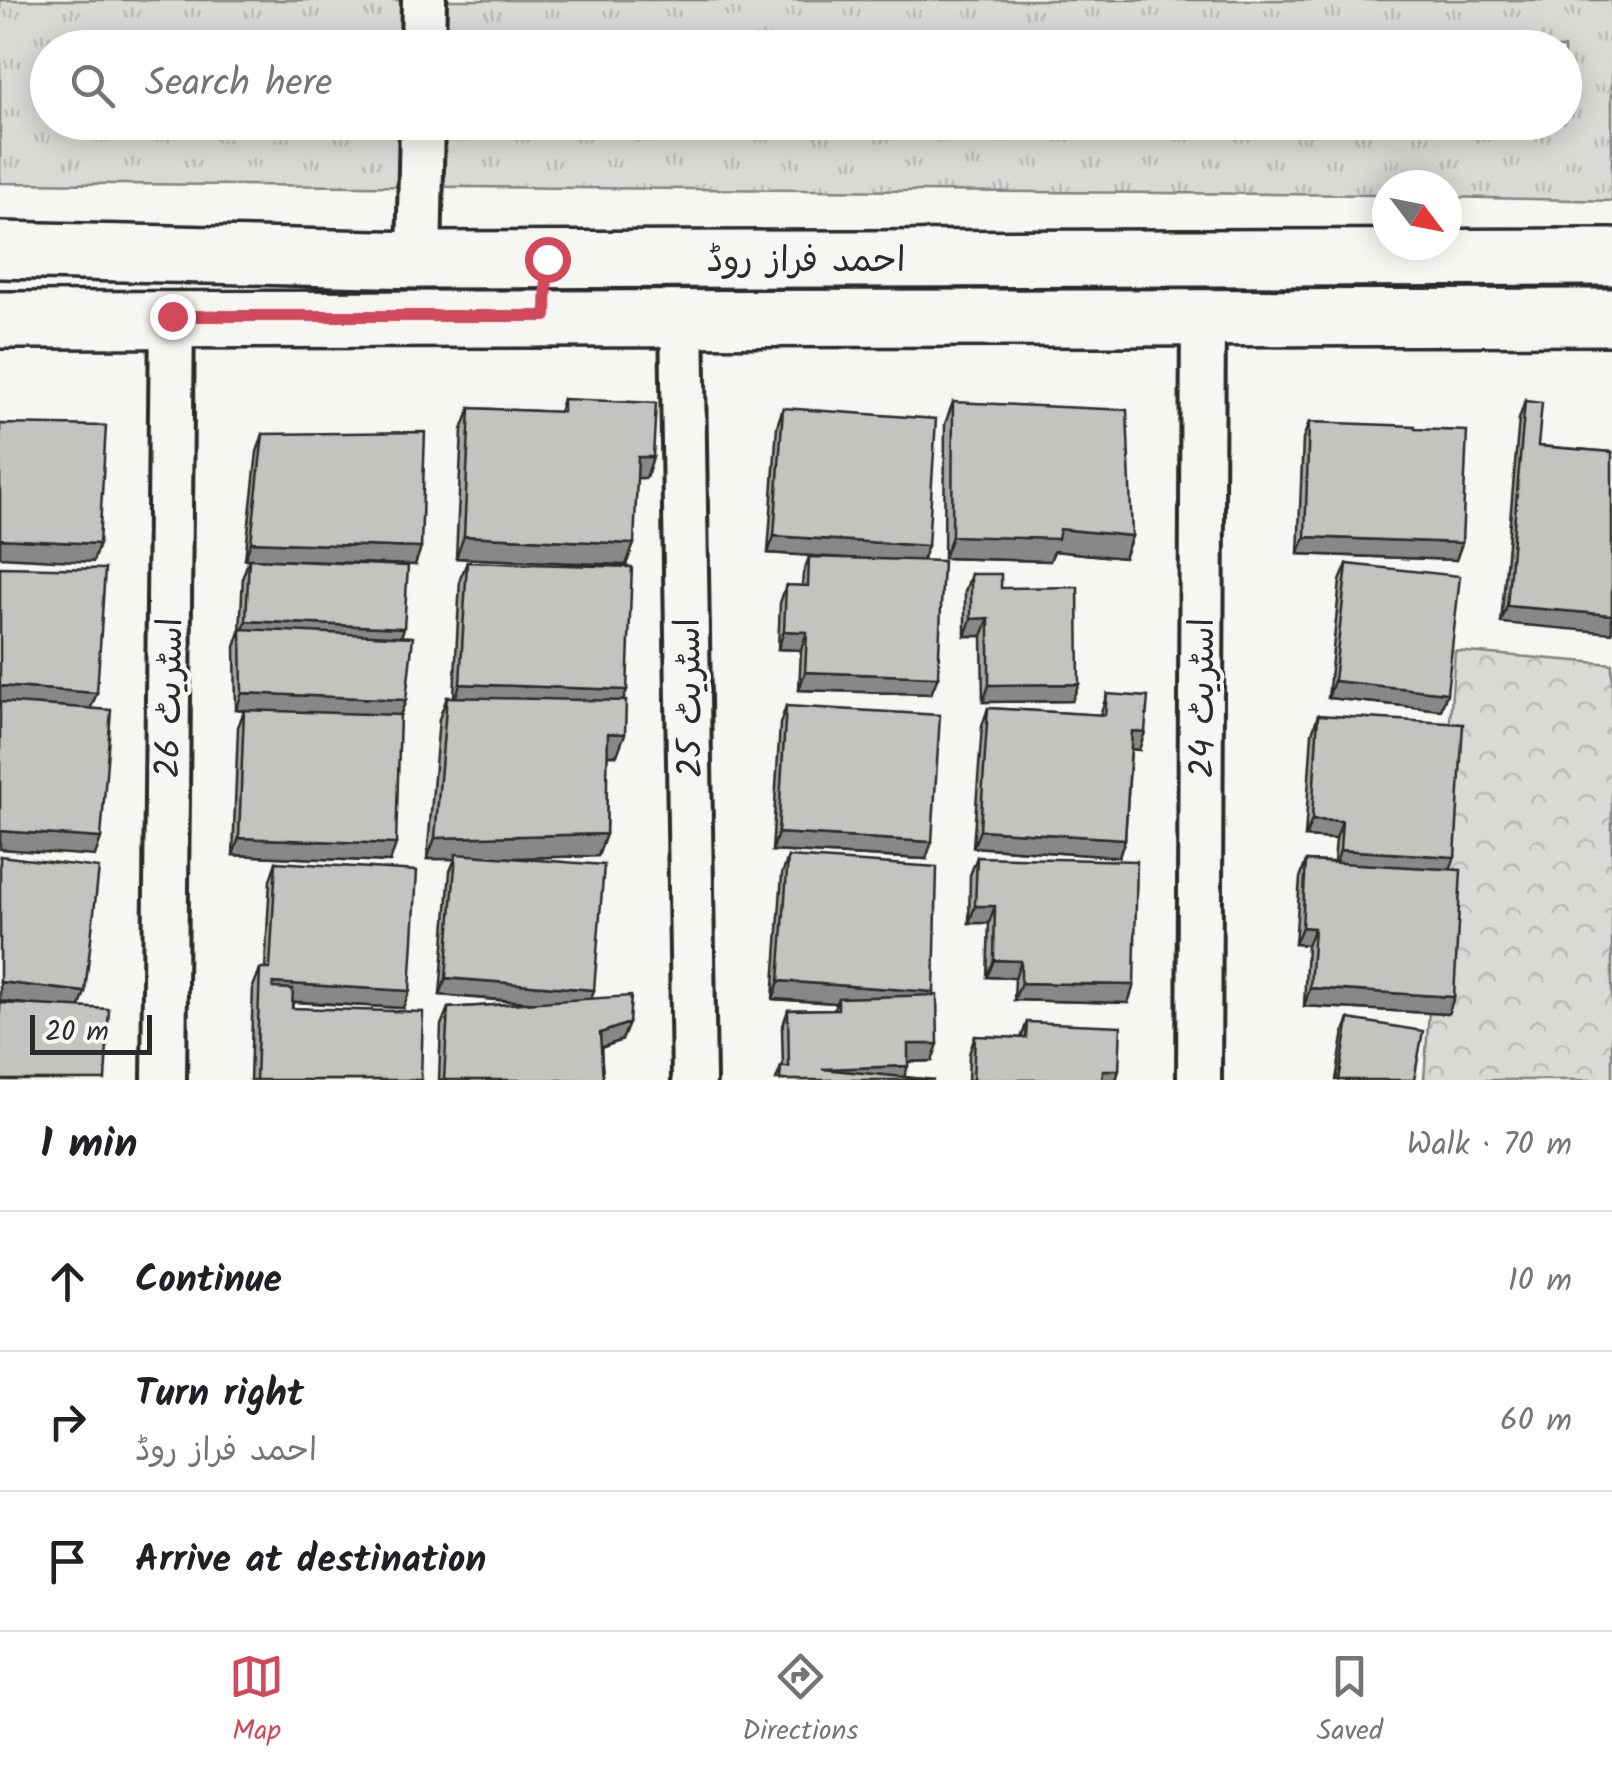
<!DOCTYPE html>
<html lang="en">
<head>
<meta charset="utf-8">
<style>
  :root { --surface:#fff; --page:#f6f6f6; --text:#202124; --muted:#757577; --line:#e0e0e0; --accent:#d1495b }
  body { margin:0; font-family:Kalam,"Playpen Sans Arabic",sans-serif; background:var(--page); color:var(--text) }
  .compass { position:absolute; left:1372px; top:170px; width:90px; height:90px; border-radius:50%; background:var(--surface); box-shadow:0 5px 25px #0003; rotate:122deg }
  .scale { position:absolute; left:30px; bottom:25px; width:122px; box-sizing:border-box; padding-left:10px; border:5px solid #2b2b2b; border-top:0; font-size:28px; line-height:35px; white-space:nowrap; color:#2b2b2b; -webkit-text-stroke:8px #f6f6f2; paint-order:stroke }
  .stop { position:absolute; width:30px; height:30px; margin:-22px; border:8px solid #d1495b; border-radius:50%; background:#fff }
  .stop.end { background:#d1495b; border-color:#fff; box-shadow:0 2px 10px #0008 }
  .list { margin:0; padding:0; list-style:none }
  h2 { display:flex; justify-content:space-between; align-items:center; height:130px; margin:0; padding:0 40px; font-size:42px }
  h2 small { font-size:32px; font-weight:400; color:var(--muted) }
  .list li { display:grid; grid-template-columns:65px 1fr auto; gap:30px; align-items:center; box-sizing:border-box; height:140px; padding:0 40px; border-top:2px solid var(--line) }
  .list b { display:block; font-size:38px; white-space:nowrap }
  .list p { margin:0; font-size:32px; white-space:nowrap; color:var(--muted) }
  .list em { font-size:32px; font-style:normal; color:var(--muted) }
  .icon { flex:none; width:55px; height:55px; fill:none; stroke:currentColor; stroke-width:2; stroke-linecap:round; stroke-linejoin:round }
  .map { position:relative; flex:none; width:1612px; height:1080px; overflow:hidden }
  .search { position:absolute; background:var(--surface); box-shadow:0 5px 25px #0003; left:30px; right:30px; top:30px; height:110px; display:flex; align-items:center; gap:25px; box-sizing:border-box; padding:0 35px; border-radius:55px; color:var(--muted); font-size:38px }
  .sheet { height:550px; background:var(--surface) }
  nav { display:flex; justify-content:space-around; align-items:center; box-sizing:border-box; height:140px; border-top:2px solid var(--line); background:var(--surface); font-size:28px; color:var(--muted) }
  nav a { display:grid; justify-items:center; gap:5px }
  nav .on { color:var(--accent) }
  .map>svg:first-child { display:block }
</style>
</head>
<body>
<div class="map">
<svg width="1612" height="1080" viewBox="0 0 1612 1080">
  <defs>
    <pattern id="grass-tufts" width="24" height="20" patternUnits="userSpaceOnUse" patternTransform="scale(2.5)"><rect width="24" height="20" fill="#d9d9d5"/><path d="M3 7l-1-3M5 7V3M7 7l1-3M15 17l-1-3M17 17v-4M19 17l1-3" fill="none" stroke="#babab7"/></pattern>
    <pattern id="forest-crowns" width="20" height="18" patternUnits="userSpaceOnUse" patternTransform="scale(2.5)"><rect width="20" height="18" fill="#d9d9d5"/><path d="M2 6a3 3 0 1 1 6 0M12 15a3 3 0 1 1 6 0" fill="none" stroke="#babab7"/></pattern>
  </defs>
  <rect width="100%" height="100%" fill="#f6f6f2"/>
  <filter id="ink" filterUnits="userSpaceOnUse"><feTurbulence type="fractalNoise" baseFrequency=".01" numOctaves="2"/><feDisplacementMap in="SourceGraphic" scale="20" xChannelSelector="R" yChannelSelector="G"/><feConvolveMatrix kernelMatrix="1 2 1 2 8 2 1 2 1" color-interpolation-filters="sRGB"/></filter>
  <g filter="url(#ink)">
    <!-- grass -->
    <path fill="url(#grass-tufts)" stroke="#828280" stroke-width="2.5" fill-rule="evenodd" d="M0,0H1612V201L1447,197V185H1387V195L0,183ZM48,48H1564V122H48Z"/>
    <!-- forest -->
    <path fill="url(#forest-crowns)" stroke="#828280" stroke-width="2.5" d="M1455,651L1612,664V1080H1424Z"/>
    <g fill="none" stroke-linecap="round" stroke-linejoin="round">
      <!-- minor casing -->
      <g stroke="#2b2b2b" stroke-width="50">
        <path id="minor" d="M423,48L424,0
          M419,260L422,122
          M682,316L694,1080
          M164,1080L172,317
          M1199,1080L1203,315"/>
      </g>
      <!-- primary casing -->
      <g stroke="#2b2b2b" stroke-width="62">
        <path id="primary" d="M0,250L419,260L1612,257
          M0,320L1612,317"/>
      </g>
      <!-- minor -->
      <use href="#minor" stroke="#f6f6f2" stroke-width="42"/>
      <!-- primary -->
      <use href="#primary" stroke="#f6f6f2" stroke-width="55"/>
    </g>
    <!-- wall -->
    <path fill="#a8a8a5" stroke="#2b2b2b" stroke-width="2.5" d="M563,399L653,457L646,478H637L626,565L456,558L462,430L470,408L559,412Z
      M1525,401L1538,446L1612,452L1501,623L1519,419Z
      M953,402L1132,536L1124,558L1054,551L1050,561L944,558L945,424Z
      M783,408L922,560L931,694L799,690L801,650L778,649L780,603L786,585L802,586L803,574L809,557H835L768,553L777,426Z
      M1309,422L1415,429L1462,543L1456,560L1298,554L1303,439Z
      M263,434L415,565L321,562L401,637L406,700L400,715L390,862L233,855L238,727L244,711L236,710L235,647L240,632L243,576L249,559H245L257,452Z
      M467,562L623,701L617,755H607L606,834L598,856L504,858L594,990L591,999L629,1023L622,1040L601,1048L603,1080H439L441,1025L448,1008L531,1003L440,995L450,871L455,859H427L439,719L447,697H454L460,579Z
      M1347,564L1447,693L1441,710L1328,698L1340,581Z
      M971,574L1001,588L1072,701L983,702L982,636H965V592Z
      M1107,694L1139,750L1131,749L1125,839L1119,857L973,847L982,726L988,708L1100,715Z
      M786,706L926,859L772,851L780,724Z
      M1318,715L1450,869L1454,997L1448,1014L1304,1006L1307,945L1295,944L1300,878L1306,861L1334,862L1336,839L1305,837L1312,733Z
      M788,857L934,992L932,1061L908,1062L904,1077L934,1080H776L781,1067H783L782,1028L788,1010L834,1009L836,1003L773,999L782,874Z
      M977,857L1128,1003L1014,1000L1015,978L987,977L989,923H969L970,875Z
      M276,862L403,1008L293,1002L292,1008L421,1080H250L253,987L260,969H265L270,880Z
      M1349,1019L1414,1080H1336L1344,1031Z
      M1027,1022L1119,1070L1116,1080H968L969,1054L975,1036L1021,1038Z"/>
    <!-- shaded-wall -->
    <path fill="#888886" stroke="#2b2b2b" stroke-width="2.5" d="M638,457H653L646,478H630Z
      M1060,529L1132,536L1124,558L1054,551L1050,561L944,558L952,536Z
      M464,536L634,544L626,565L456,558Z
      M774,536L928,546L921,563L768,553Z
      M1305,537L1462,543L1456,560L1298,554Z
      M0,539L99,544L93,562L0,557Z
      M251,542L421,548L415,565L245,559Z
      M1507,606L1612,615V633L1501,623Z
      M989,618L982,636H965L971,619Z
      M246,621L404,628L398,646L241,635Z
      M784,631L807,632L801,650L778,649Z
      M805,672L938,677L931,694L799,690Z
      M1334,681L1447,693L1441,710L1328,698Z
      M460,684L627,690L621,707L454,702Z
      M1079,684L1072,701L983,702L989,685Z
      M0,686L97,693L90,710L0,704Z
      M242,693L406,700L399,718L236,710Z
      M1132,731L1145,732L1139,750L1126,749Z
      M608,733L625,734L617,755H600Z
      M1312,820L1342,821L1336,839L1305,837Z
      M980,830L1125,839L1119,857L973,847Z
      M0,831L101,838L95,856L0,849Z
      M778,833L932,842L926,859L772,851Z
      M606,834L598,856L456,859V854L455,859H427L435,838Z
      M239,838L396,844L390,862L233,855Z
      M1340,850L1455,857L1448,875L1334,868Z
      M975,906H995L989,923H969Z
      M1302,927L1314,928L1307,945L1295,944Z
      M994,960L1021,961L1015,978L987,977Z
      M446,978L594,990L588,1007L440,995Z
      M779,981L934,992L928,1009L838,998L836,1003L773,999Z
      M0,982L85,992L79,1010L0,1001Z
      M273,983L410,991L403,1008L267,1000Z
      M1021,983L1134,985L1128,1003L1014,1000Z
      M1310,988L1454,997L1448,1014L1304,1006Z
      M629,1023L622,1040L594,1050L600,1033Z
      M908,1044H938L932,1061L901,1062Z
      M908,1066L903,1080L822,1069Z
      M1103,1070H1119L1116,1080H1099Z"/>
    <!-- building -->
    <path fill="#c3c3c0" stroke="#2b2b2b" stroke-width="2.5" d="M563,399L656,403L653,457H638L634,544L464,536L470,408L563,412Z
      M1525,401L1542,403L1538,446L1612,452V615L1507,606Z
      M953,402L1127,410L1132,536L1060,529L1058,539L952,536Z
      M783,408L936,419L928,546L774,536Z
      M1309,422L1415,426V429L1467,431L1462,543L1305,537Z
      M0,424L106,426L99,544L0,539Z
      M425,432L421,548L251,542L263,434Z
      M809,557L943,561L938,677L805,672L807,632L784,631L786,585L808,586Z
      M249,559L408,566L404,628L246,621Z
      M467,562L632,567L627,690L460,684Z
      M1347,564L1460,576L1447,693L1334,681Z
      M0,567L105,569L97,693L0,686Z
      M971,574H1001V588L1078,587L1079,684L989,685V618L971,619Z
      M241,629L413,637L406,700L242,693Z
      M1107,694L1148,697L1145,732L1132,731L1125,839L980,830L988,708L1105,715Z
      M447,697L626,701L625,734L608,733L606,834L435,838Z
      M0,702L111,710L101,838L0,831Z
      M786,706L940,715L932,842L778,833Z
      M244,710L400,715L396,844L239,838Z
      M1318,715L1463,724L1455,857L1340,850L1342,821L1312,820Z
      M456,854L604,865L594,990L446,978Z
      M0,856L99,868L85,992L0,982Z
      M788,857L937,867L934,992L779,981Z
      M977,857L1137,861L1134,985L1021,983V961L994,960L995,906H975Z
      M1306,861L1461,870L1454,997L1310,988L1314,928L1302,927Z
      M276,862L417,871L410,991L273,983V988L293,989L292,1008L423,1012L421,1080H256L260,969H270Z
      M937,995L938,1044H908V1066L822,1069L934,1080H780L781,1067H789L788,1010L838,1009V998Z
      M631,996L629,1023L600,1033L603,1080H444L448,1008Z
      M0,1003L109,1009L105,1080H0Z
      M1349,1019L1423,1031L1414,1080H1339Z
      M1027,1022L1121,1026L1119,1070H1103L1102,1080H973L975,1036L1026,1038Z"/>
  </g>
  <g fill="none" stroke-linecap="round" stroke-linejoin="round" filter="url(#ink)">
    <!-- route -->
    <path stroke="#d1495b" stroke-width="12" d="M172,316H546L547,259"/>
  </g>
  <g text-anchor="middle" stroke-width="8" stroke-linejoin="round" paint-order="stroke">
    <!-- street labels -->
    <g font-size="35" fill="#2b2b2b" stroke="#f6f6f2">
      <text x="806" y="271">احمد فراز روڈ</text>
      <text transform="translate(168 698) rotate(-89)" y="12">اسٹریٹ 26</text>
      <text transform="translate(688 698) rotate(-91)" y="12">اسٹریٹ 25</text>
      <text transform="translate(1201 698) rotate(-90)" y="12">اسٹریٹ 24</text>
    </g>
  </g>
</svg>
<svg class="compass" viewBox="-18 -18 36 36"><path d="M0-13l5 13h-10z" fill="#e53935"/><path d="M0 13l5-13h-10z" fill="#757577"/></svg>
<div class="scale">20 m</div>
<div class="stop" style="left:547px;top:259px"></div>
<div class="stop end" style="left:172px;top:316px"></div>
<div class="search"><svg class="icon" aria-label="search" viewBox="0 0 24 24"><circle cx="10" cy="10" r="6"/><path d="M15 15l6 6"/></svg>Search here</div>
</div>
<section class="sheet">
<h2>1 min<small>Walk · 70 m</small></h2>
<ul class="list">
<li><svg class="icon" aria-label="ahead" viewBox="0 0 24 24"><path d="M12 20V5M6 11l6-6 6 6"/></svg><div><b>Continue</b></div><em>10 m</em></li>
<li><svg class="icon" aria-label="right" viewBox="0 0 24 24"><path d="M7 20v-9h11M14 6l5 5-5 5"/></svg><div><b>Turn right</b><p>احمد فراز روڈ</p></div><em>60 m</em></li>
<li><svg class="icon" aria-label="arrive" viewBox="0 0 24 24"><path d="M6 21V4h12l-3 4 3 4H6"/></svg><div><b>Arrive at destination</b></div></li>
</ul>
</section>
<nav>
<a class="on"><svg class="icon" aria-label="map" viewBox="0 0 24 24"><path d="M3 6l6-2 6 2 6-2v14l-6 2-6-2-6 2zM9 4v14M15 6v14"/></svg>Map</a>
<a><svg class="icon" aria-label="directions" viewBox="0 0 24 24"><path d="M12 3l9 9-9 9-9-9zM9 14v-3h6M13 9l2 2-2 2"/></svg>Directions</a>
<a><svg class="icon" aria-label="saved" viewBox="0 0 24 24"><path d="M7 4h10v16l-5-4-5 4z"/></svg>Saved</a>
</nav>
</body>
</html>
